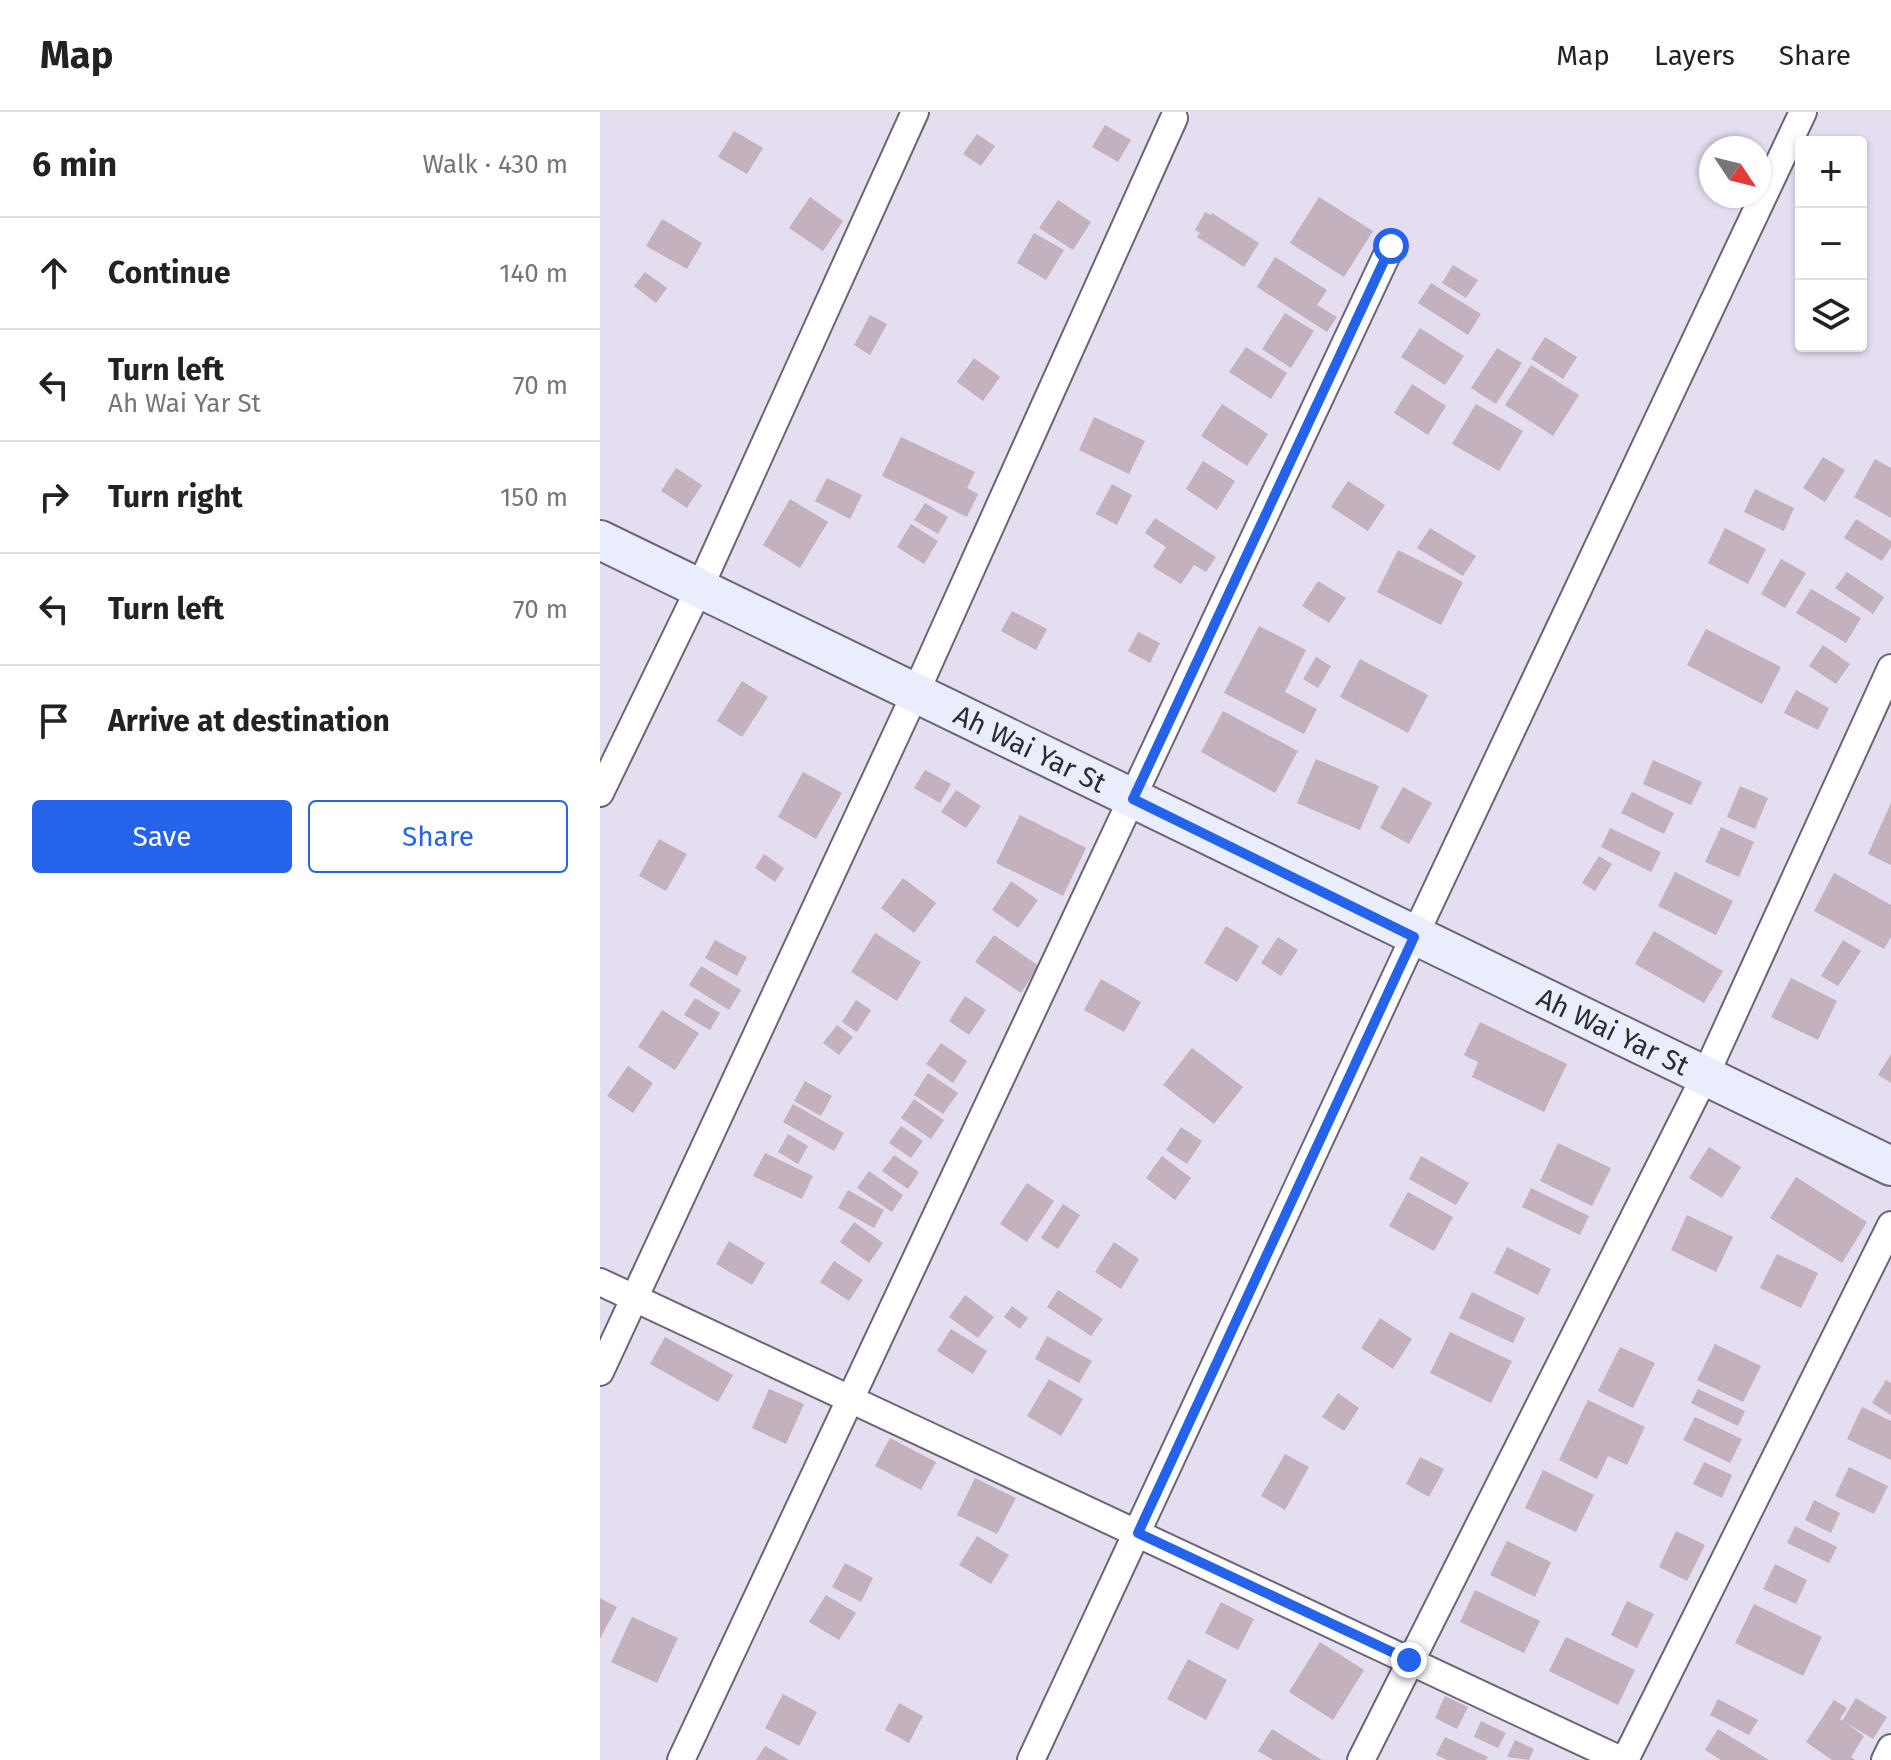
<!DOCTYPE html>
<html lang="en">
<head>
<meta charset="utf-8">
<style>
  :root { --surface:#fff; --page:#f2f2f2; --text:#222; --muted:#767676; --line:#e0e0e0; --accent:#2563eb }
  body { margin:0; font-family:"Fira Sans",sans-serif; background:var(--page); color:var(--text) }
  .controls { position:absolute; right:24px; top:24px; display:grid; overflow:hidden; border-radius:8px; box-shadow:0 2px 6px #0004 }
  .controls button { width:72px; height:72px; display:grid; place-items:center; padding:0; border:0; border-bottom:2px solid var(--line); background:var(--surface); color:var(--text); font:40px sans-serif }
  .compass { position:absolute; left:1099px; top:24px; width:72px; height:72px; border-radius:50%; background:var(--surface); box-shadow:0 2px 6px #0004; rotate:125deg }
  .stop { position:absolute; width:24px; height:24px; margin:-18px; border:6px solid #2563eb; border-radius:50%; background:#fff }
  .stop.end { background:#2563eb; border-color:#fff; box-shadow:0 2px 8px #0008 }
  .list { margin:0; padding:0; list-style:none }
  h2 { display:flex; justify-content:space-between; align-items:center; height:104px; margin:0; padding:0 32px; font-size:34px }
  h2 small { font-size:26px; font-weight:400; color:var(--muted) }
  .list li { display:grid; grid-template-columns:52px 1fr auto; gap:24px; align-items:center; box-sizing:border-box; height:112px; padding:0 32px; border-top:2px solid var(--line) }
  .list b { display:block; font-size:30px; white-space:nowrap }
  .list p { margin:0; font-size:26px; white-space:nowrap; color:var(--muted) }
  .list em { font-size:26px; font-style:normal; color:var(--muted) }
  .actions { display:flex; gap:16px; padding:24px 32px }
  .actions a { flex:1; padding:18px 0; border:2px solid var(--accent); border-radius:8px; text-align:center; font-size:28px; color:var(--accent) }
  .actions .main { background:var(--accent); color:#fff }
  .icon { flex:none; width:44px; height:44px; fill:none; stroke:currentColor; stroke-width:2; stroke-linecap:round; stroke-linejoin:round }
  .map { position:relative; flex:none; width:1291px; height:1648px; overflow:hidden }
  header { display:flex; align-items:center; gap:48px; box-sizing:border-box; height:112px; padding:0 40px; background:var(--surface); border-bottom:2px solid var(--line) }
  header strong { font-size:38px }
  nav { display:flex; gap:44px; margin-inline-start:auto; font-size:28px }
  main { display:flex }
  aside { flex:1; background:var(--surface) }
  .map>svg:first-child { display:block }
</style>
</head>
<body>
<header>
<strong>Map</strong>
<nav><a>Map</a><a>Layers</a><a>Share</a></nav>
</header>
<main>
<aside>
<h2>6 min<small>Walk · 430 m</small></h2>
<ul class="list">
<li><svg class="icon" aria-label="ahead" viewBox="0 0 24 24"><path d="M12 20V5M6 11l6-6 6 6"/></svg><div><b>Continue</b></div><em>140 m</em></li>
<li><svg class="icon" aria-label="left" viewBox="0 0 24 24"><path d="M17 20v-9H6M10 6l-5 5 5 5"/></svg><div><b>Turn left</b><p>Ah Wai Yar St</p></div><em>70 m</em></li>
<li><svg class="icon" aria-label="right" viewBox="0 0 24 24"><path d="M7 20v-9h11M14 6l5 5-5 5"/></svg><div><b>Turn right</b></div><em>150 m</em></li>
<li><svg class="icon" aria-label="left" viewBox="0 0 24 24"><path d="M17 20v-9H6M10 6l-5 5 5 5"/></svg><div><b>Turn left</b></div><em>70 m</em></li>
<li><svg class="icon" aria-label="arrive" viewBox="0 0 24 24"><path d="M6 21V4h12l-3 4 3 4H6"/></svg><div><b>Arrive at destination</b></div></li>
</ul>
<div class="actions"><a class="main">Save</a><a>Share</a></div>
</aside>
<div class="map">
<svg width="1291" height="1648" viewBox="0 0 1291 1648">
  <rect width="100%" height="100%" fill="#e5ddf0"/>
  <!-- building -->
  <path fill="#c3b1be" d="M505,13L531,28L518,50L492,35Z
    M134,19L163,36L147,62L118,45Z
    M377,22L395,34L381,54L363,42Z
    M210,85L243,109L223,139L189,116Z
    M719,85L773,119L744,165L690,131Z
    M458,88L491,110L473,138L439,116Z
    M605,100L611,103L612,101L659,131L644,155L597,125L600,121L595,118Z
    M62,107L102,131L87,157L46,134Z
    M434,121L464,138L446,168L417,151Z
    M675,145L727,178L717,193L737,205L727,220L657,175Z
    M853,153L878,168L866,186L842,171Z
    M45,160L67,176L56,191L34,174Z
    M831,171L881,202L868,223L818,191Z
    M685,201L714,219L691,256L662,237Z
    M270,203L287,212L270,243L254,233Z
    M820,216L864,244L845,273L801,245Z
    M945,225L977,245L963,267L931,247Z
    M646,235L687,261L671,287L629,260Z
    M897,236L922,251L896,292L871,276Z
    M374,246L400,265L383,289L357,270Z
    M931,253L979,283L953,324L905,293Z
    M812,272L846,294L828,323L794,301Z
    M622,292L668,322L647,354L601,324Z
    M876,292L923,319L899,359L852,332Z
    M494,305L545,329L529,362L479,338Z
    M301,325L375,360L367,376L378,382L367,405L282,364Z
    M1223,345L1245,358L1225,390L1203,376Z
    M1275,347L1291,356V406L1254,385Z
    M603,349L635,369L617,398L586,377Z
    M76,356L102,373L87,396L61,379Z
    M227,366L262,383L250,407L215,389Z
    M748,369L785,393L768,419L731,395Z
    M512,372L532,383L517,413L496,402Z
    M1155,377L1194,396L1184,419L1144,400Z
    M190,387L228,410L200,456L163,433Z
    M325,391L348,405L338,422L314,408Z
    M555,406L616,445L606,460L594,453L581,472L553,455L566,435L545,421Z
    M1256,407L1291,429V435L1282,449L1244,426Z
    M311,412L338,429L324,452L297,435Z
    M830,416L876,444L863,464L817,436Z
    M1125,416L1166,437L1148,472L1108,451Z
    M798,438L863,470L841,513L777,480Z
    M1181,447L1206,461L1185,496L1161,482Z
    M1247,460L1284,485L1273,502L1235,476Z
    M718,469L746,486L729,511L702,494Z
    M1211,477L1261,506L1246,531L1196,501Z
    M412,499L447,517L436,538L401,519Z
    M659,514L706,538L685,580L717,597L704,622L624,581Z
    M1106,517L1181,555L1162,592L1087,553Z
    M538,520L560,531L550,551L528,539Z
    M1223,533L1250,552L1236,572L1209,554Z
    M716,545L731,554L718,576L703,567Z
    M760,547L828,583L808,621L740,585Z
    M142,569L168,585L142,625L117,609Z
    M1196,578L1229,596L1218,618L1184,601Z
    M623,599L698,639L675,681L601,640Z
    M716,647L779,674L760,718L697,691Z
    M1053,648L1102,670L1091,693L1043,672Z
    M325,658L351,672L340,691L314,676Z
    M203,660L242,681L216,727L178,705Z
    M1140,674L1168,686L1155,717L1127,705Z
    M803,675L832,691L809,732L780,716Z
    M356,678L381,694L366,716L341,700Z
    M1032,680L1074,701L1064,722L1021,701Z
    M1291,691V753L1268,742Z
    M420,703L486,736L463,784L396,751Z
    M1121,715L1154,730L1139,765L1105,750Z
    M1010,716L1061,740L1051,760L1001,735Z
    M59,727L87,742L66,779L39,764Z
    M164,742L184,756L175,770L155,756Z
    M999,744L1012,752L995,779L982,771Z
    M1075,760L1133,789L1116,823L1058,794Z
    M1234,761L1291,793V825L1284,837L1214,799Z
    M303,766L336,791L314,821L281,796Z
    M411,769L438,788L418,816L392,798Z
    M626,814L659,834L637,870L604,851Z
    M1054,819L1123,859L1104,891L1035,852Z
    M275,821L321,850L297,889L251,860Z
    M394,823L439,854L421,881L375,850Z
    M678,825L698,838L681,864L661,851Z
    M115,828L147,845L137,864L105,846Z
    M1243,828L1261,839L1238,874L1221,864Z
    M101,854L141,878L129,898L89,873Z
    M1191,866L1237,889L1218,928L1171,905Z
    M501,867L541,890L524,920L484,898Z
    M365,884L386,898L369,923L349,909Z
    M95,886L120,901L110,918L84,903Z
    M256,888L271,898L257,920L242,910Z
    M62,898L99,921L75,958L38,935Z
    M880,910L967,952L944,1000L872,965L878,950L864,943Z
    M237,913L253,925L239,943L223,931Z
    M341,931L367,949L353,971L326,952Z
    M592,936L643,975L614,1012L563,973Z
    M1291,942V971L1278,963Z
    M28,954L53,971L33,1001L7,984Z
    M328,961L358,981L343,1002L314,983Z
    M205,969L232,984L221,1004L194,989Z
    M314,987L344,1008L331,1027L301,1006Z
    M193,992L244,1021L234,1039L183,1010Z
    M301,1014L323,1029L311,1046L289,1031Z
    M581,1015L602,1029L587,1052L566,1038Z
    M188,1022L208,1034L198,1052L178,1040Z
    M958,1031L1011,1056L992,1094L940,1069Z
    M1109,1035L1141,1055L1122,1086L1089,1066Z
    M165,1041L213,1064L202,1087L153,1064Z
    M294,1043L319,1060L308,1077L282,1059Z
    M562,1044L591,1066L575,1088L546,1066Z
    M821,1044L869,1071L856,1093L809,1067Z
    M269,1059L303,1083L292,1100L257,1076Z
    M1196,1065L1267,1110L1242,1151L1170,1106Z
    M427,1071L454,1089L427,1130L400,1112Z
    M931,1076L989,1104L980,1123L922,1095Z
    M248,1078L284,1098L274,1116L238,1096Z
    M808,1080L853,1105L834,1139L789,1114Z
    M463,1092L480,1103L458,1137L441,1126Z
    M1087,1103L1133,1125L1116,1160L1071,1138Z
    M254,1110L283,1131L269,1151L240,1130Z
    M129,1129L165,1151L152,1173L116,1152Z
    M514,1130L539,1147L521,1177L495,1160Z
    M907,1135L951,1157L938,1183L894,1161Z
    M1177,1142L1218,1161L1201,1196L1160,1176Z
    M234,1149L263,1168L249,1189L220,1170Z
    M458,1178L503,1207L491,1224L447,1195Z
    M872,1180L925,1206L913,1231L859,1206Z
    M365,1183L394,1205L378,1226L349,1205Z
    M412,1194L428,1206L420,1217L404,1205Z
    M780,1206L812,1227L793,1257L761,1236Z
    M351,1217L387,1239L373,1262L337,1239Z
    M850,1220L912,1249L891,1291L830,1261Z
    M447,1224L492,1249L479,1271L435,1247Z
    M65,1225L133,1263L118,1290L50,1252Z
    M1115,1232L1161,1254L1143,1290L1097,1268Z
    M1020,1235L1055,1251L1033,1296L998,1279Z
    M449,1267L483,1287L461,1324L427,1304Z
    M1286,1268L1291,1271V1303L1272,1291Z
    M169,1277L204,1292L186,1332L152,1316Z
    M1098,1277L1145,1299L1138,1314L1091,1291Z
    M738,1281L759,1296L744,1319L722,1305Z
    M988,1288L1045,1315L1027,1353L1008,1344L997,1367L959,1348Z
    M1262,1295L1291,1309V1348L1247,1327Z
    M1095,1305L1142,1327L1130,1351L1083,1328Z
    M290,1326L336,1350L321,1378L275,1354Z
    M685,1342L709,1355L685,1398L661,1384Z
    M820,1345L844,1357L829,1385L806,1372Z
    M1104,1350L1132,1363L1122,1386L1093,1372Z
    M1249,1355L1288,1374L1274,1402L1235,1384Z
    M943,1358L994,1383L976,1420L925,1396Z
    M375,1366L416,1386L397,1422L357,1403Z
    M1214,1388L1240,1401L1231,1421L1205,1408Z
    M1195,1414L1237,1435L1229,1451L1187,1431Z
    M1076,1419L1105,1433L1087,1469L1059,1455Z
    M377,1424L409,1443L391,1472L359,1453Z
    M907,1429L951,1450L935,1485L890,1463Z
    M245,1451L273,1466L261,1490L232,1475Z
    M1175,1452L1207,1468L1196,1492L1163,1477Z
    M875,1478L940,1509L924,1541L860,1510Z
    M226,1483L256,1501L239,1528L209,1510Z
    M0,1486L17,1495L0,1527Z
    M1027,1489L1054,1502L1037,1536L1011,1523Z
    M621,1490L654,1507L638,1538L605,1521Z
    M1154,1492L1222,1525L1203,1564L1135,1531Z
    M32,1505L78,1526L57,1571L11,1550Z
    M966,1525L1035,1558L1018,1593L949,1559Z
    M720,1530L764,1558L733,1608L689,1580Z
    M588,1547L627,1568L606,1608L567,1587Z
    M183,1582L217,1600L199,1634L165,1616Z
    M845,1584L868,1595L857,1617L835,1606Z
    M1256,1586L1287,1605L1273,1627L1245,1610L1264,1624L1251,1645L1255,1648H1232L1206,1630L1234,1588L1247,1596L1240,1607L1242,1609Z
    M1118,1587L1158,1608L1149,1623L1110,1603Z
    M299,1591L323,1604L309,1631L285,1618Z
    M881,1609L906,1621L898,1636L874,1625Z
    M672,1617L722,1648H673L658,1639Z
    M1118,1617L1169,1648H1121L1105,1638Z
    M845,1625L888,1645L886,1648H847L836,1643Z
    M915,1628L934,1637L929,1648L907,1645Z
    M165,1634L189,1648H156Z"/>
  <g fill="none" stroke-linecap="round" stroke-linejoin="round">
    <!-- street casing -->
    <g stroke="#6b6575" stroke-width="30">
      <path id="street" d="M0,681L99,477L315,0
        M0,1170L1021,1648
        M0,1260L315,582L574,6
        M81,1648L791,134
        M431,1648L814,825L1203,0
        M761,1648L1105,964L1291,556
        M1025,1648L1291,1113
        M1285,1648L1291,1636"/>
    </g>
    <!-- secondary casing -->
    <g stroke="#6b6575" stroke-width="42">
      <g id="secondary">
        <path id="s1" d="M0,428L1291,1054"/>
      </g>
    </g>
    <!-- street -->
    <use href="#street" stroke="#fff" stroke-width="26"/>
    <!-- secondary -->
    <use href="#secondary" stroke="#e9edfc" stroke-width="38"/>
  </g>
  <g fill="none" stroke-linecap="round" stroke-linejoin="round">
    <!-- route -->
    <path stroke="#2563eb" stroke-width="10" d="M791,134L533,687L814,825L538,1421L809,1548"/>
  </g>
  <g text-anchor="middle" stroke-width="6" stroke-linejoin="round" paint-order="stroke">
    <!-- street labels -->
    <g font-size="28" fill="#2e2b32" stroke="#f2eafd">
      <text dy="10" stroke="none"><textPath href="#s1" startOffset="478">Ah Wai Yar St</textPath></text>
      <text dy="10" stroke="none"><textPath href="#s1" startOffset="1126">Ah Wai Yar St</textPath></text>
    </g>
  </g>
</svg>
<div class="controls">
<button>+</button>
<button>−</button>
<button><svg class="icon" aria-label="layers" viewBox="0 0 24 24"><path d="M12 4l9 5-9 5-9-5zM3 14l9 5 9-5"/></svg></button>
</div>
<svg class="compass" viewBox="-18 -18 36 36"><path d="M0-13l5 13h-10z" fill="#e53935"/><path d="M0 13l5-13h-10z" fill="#767676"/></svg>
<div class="stop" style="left:791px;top:134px"></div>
<div class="stop end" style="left:809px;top:1548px"></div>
</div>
</main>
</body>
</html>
